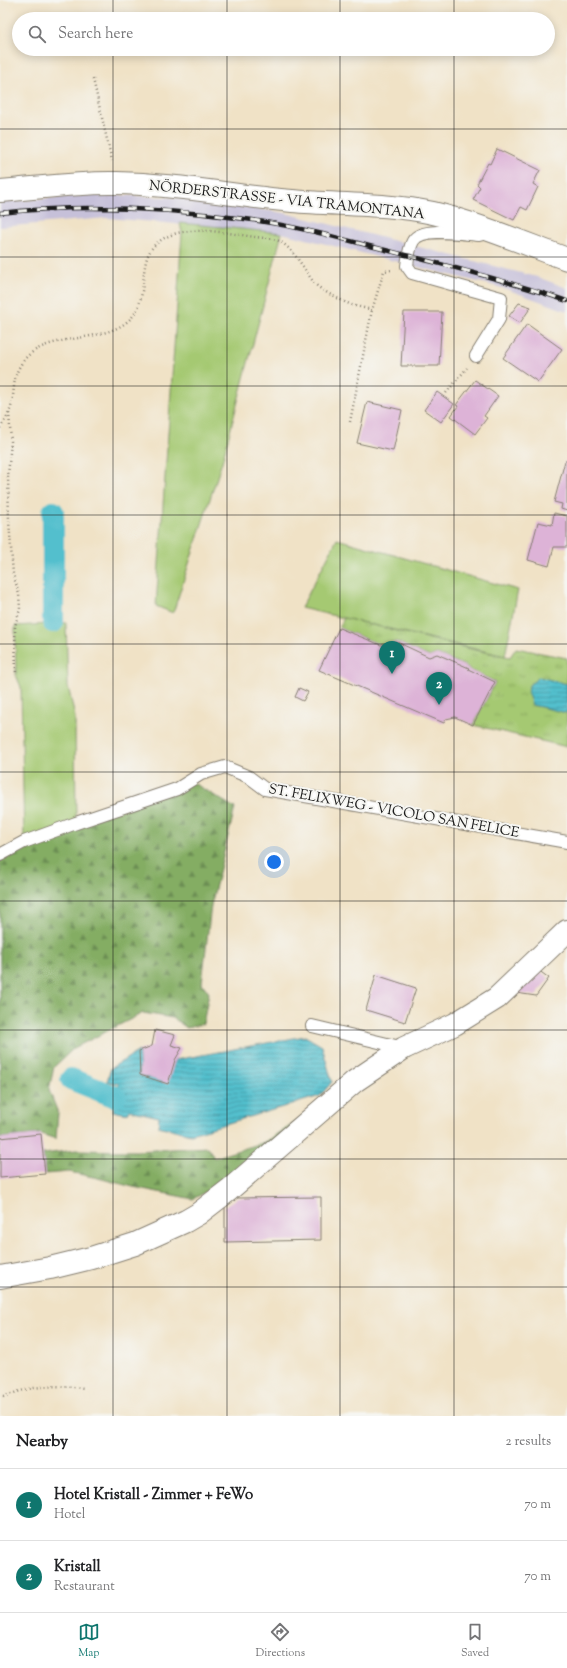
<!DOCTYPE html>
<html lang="en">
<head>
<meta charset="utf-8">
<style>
  :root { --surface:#fff; --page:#f6f6f6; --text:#202124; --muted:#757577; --line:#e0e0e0; --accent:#0f766e }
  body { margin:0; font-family:"Sorts Mill Goudy",serif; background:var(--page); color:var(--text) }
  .you { position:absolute; left:274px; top:862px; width:14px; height:14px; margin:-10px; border:3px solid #fff; border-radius:50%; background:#1a73e8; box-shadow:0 0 0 6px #1a73e833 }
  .badge { display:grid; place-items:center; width:26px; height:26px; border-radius:50%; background:var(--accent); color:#fff; font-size:13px; font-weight:700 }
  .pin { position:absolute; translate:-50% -33px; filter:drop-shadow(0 1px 2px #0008) }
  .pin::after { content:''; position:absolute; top:21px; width:14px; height:12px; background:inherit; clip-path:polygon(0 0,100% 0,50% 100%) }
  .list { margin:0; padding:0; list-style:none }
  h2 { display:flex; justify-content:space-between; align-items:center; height:52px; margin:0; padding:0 16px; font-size:17px }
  h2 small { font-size:13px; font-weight:400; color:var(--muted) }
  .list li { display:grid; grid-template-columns:26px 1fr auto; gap:12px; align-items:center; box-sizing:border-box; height:72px; padding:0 16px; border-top:1px solid var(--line) }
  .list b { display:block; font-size:15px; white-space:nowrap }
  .list p { margin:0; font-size:13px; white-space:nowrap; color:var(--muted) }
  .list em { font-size:13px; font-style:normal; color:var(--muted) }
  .icon { flex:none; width:22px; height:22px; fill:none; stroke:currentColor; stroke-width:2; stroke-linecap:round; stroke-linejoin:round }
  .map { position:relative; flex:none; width:567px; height:1416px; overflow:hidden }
  .search { position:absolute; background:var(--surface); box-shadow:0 2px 10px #0003; left:12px; right:12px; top:12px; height:44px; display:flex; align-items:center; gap:10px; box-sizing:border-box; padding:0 14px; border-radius:22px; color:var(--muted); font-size:15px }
  .sheet { height:196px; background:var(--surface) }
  nav { display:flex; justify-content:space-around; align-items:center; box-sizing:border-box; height:56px; border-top:1px solid var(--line); background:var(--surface); font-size:11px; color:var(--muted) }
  nav a { display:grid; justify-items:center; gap:2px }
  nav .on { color:var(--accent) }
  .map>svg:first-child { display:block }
</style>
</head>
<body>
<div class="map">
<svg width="567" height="1416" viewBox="0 0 567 1416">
  <defs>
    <pattern id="forest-firs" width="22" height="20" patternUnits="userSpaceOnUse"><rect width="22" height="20" fill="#84ad64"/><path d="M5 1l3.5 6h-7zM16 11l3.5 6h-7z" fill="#6b8c52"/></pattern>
    <pattern id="park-tufts" width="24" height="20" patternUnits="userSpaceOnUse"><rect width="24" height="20" fill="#a5c972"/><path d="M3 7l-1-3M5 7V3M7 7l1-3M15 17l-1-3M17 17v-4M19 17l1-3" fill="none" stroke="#8dac62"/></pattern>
    <pattern id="water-rules" width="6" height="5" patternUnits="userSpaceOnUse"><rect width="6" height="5" fill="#53bfcd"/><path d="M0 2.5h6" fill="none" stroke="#449aa6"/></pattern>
  </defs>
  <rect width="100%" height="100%" fill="#f6f6f2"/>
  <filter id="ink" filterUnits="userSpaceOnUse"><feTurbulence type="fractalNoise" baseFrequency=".025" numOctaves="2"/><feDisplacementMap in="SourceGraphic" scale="8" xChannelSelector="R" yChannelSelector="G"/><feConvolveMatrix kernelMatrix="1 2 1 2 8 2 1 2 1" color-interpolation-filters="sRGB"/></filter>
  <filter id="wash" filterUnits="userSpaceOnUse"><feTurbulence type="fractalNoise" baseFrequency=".012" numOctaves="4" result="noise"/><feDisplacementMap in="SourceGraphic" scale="16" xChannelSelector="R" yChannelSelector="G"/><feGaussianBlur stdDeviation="0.9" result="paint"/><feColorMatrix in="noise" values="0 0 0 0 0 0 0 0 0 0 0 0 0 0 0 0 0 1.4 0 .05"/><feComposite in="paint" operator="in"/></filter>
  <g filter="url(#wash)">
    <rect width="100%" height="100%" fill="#f0e2c6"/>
    <!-- railway -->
    <path fill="#c6c0d9" d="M98,194L184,198L285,213L537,277L567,288V311L506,289L282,233L107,218L0,227V202Z"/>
    <!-- grass -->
    <path fill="#a5c972" stroke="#607247" d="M180,223L282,233L222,462L173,613L156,606L182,233Z
      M337,539L518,590L505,656L301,608Z
      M66,623L68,686L75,717L76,823L24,842L21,687L16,675L15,626Z"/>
    <!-- forest -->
    <path fill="url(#forest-firs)" stroke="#506440" d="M190,781L235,808L211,905L202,983L209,993L203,1024L187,1028L173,1018L143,1013L74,1048L54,1067L49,1090L58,1113L56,1139L41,1134L0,1138V855Z
      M307,1114L225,1181L193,1199L133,1187L98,1178L69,1172L45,1174L43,1154L76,1150L136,1151L208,1147L214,1158L264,1142Z"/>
    <!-- park -->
    <path fill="url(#park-tufts)" stroke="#607247" d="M344,618L475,650L510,657L516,648L567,658V747L473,725L495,682L468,669L469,668L437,654L429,657L397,642L381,645L339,628Z"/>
    <!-- water -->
    <path fill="url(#water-rules)" stroke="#386e74" d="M539,677L567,684V713L532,705L528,694L529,685Z
      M305,1036L322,1046L332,1082L320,1096L191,1134L158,1126L159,1117L129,1110L127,1114L113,1111L119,1084L107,1081L111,1068L139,1051L140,1075L167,1083L175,1060Z"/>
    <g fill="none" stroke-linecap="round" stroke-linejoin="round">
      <!-- canal -->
      <path stroke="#53bfcd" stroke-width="22" d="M53,512V622
        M71,1079L116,1097"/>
    </g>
    <g id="blocks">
      <!-- building -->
      <path fill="#ddb3d7" d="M497,149L540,170L533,184L538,187L527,210L521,207L514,220L473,200L480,187L477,184L488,163L490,164Z
        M519,303L531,307L520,323L509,316Z
        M404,312H442L439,366H401Z
        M527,324L562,349L538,382L503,358Z
        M475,380L498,396L484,416L487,418L475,434L451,416L458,406L456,405Z
        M437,392L454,404L441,422L424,410Z
        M367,402L402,410L393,451L357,443Z
        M565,461H567V511L561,509L562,504L554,502Z
        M554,513L567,516V547H554L549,566L528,560L538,522L552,525Z
        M339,628L381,645L397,642L429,657L437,654L469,668L468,669L495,682L473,725L455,717L446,719L444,723L319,670Z
        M299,688L308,692L303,701L295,697Z
        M538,970L549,978L536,996L516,993Z
        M376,975L416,988L405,1022L366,1010Z
        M155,1030L175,1035L171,1045L182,1048L175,1060L168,1084L140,1075L139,1051L152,1046Z
        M41,1134L45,1174L0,1178V1138Z
        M321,1197V1240L225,1242V1207L237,1198Z"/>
    </g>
  </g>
  <g filter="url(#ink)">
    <use href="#blocks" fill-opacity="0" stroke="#867f71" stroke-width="1"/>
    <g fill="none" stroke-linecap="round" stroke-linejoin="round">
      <!-- lane casing -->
      <g stroke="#867f71" stroke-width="14">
        <path id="lane" d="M476,356L499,319L501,298L412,273L407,266C408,258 409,248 413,241C422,226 464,234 479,235L483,234
          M0,855L24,842L76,823L177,789L201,774L225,767L249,777L265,789L567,842
          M312,1026L404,1048"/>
      </g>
      <!-- street casing -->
      <g stroke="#867f71" stroke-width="24">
        <path id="street" d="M0,191C39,188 78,182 117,183C176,184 234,196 292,201C338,205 387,203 433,213C479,224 523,243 567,259
          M0,1277L50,1268L91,1258L135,1244L186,1221L198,1214L229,1190L355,1081L404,1048L455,1024L497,998L567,931"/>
      </g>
      <!-- path -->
      <path stroke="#867f71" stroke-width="2.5" stroke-dasharray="1 3" stroke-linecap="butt" d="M93,79L112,161
        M446,393L467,368
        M9,413L11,441L8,476L9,521L13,574L19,594L20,609L15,626L16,675
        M350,422L372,310
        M0,428C4,422 9,414 11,407C15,393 12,379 20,366C40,330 98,346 128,321C152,301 135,262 156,244C180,222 226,233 255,237C263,238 275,238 281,242C297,253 304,270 315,284C320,290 344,302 352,305C358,307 366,308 372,310L384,271L392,270
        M3,1397C33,1385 53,1385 84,1388"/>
      <!-- lane -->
      <use href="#lane" stroke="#fff" stroke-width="12"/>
      <!-- street -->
      <use href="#street" stroke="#fff" stroke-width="22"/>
      <!-- rail casing -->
      <g stroke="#1c1c1c" stroke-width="4.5">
        <path id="rail" d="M0,213C81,204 164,208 245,219C301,226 355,243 410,256C463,270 516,283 567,301"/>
      </g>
      <!-- rail -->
      <use href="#rail" stroke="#f6f6f2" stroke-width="3" stroke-dasharray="9" stroke-linecap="butt"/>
    </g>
  </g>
  <!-- grid -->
  <path fill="none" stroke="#1c1c1c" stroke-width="1" stroke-opacity="0.55" d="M113,0V19M227,0V19M340,0V19M454,0V19M113,49V1416M227,49V1416M340,49V1416M454,49V1416M0,129H567M0,257H567M0,386H567M0,515H567M0,644H567M0,772H567M0,901H567M0,1030H567M0,1159H567M0,1287H567"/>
  <g text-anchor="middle" stroke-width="4" stroke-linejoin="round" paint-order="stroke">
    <!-- street labels -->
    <g font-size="14" fill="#1c1c1c" stroke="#f6f6f2">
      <text transform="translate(287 199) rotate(6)" y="5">NÖRDERSTRASSE - VIA TRAMONTANA</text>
      <text transform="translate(394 810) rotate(10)" y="5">ST. FELIXWEG - VICOLO SAN FELICE</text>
    </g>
  </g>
</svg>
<div class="you"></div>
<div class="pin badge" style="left:392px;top:674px">1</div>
<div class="pin badge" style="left:439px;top:705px">2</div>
<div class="search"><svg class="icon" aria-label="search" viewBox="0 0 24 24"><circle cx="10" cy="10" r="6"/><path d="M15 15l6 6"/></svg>Search here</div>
</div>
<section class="sheet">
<h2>Nearby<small>2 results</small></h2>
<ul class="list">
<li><span class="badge">1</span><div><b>Hotel Kristall - Zimmer + FeWo</b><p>Hotel</p></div><em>70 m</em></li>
<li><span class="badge">2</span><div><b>Kristall</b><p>Restaurant</p></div><em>70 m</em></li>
</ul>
</section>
<nav>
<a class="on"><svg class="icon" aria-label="map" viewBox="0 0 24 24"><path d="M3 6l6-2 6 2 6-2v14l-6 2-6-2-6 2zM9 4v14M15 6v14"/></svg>Map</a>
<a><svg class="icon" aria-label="directions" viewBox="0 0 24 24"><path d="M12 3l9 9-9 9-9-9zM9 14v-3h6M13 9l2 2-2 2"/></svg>Directions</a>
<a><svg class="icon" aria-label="saved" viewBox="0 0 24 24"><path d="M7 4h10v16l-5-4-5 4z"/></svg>Saved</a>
</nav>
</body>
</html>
